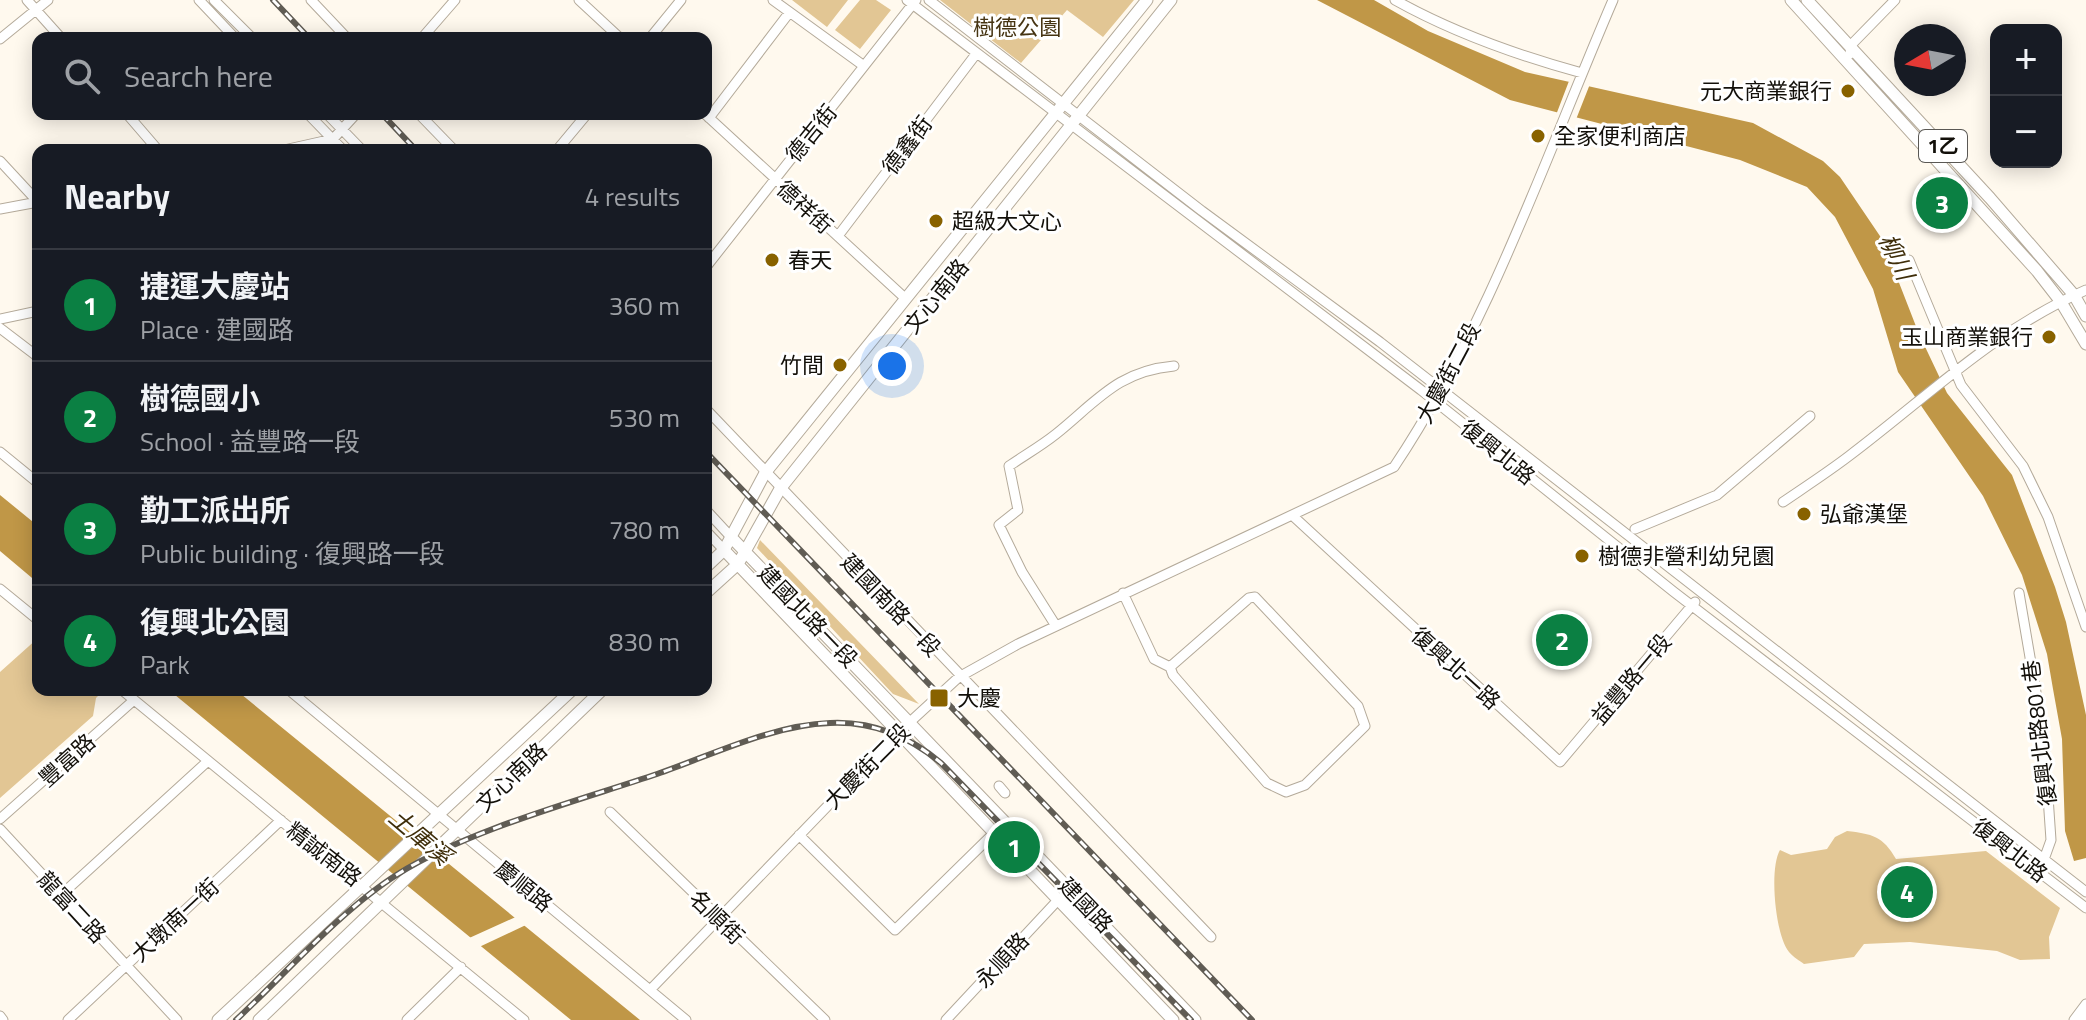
<!DOCTYPE html>
<html lang="en">
<head>
<meta charset="utf-8">
<style>
  :root { --surface:#171b24; --page:#242831; --text:#f1f3f6; --muted:#9ea1a6; --line:#363941; --accent:#0b8043 }
  body { margin:0; font-family:"Titillium Web","Noto Sans TC",sans-serif; background:var(--page); color:var(--text) }
  .controls { position:absolute; right:24px; top:24px; display:grid; overflow:hidden; border-radius:16px; box-shadow:0 4px 20px #0003 }
  .controls button { width:72px; height:72px; display:grid; place-items:center; padding:0; border:0; border-bottom:2px solid var(--line); background:var(--surface); color:var(--text); font:40px sans-serif }
  .compass { position:absolute; left:1894px; top:24px; width:72px; height:72px; border-radius:50%; background:var(--surface); box-shadow:0 4px 20px #0003; rotate:260deg }
  .you { position:absolute; left:892px; top:366px; width:28px; height:28px; margin:-20px; border:6px solid #fff; border-radius:50%; background:#1a73e8; box-shadow:0 0 0 12px #1a73e833 }
  .badge { display:grid; place-items:center; width:52px; height:52px; border-radius:50%; background:var(--accent); color:#fff; font-size:26px; font-weight:700 }
  .pin { position:absolute; translate:-50% -50%; border:4px solid #fff; box-shadow:0 2px 8px #0006 }
  .list { margin:0; padding:0; list-style:none }
  h2 { display:flex; justify-content:space-between; align-items:center; height:104px; margin:0; padding:0 32px; font-size:34px }
  h2 small { font-size:26px; font-weight:400; color:var(--muted) }
  .list li { display:grid; grid-template-columns:52px 1fr auto; gap:24px; align-items:center; box-sizing:border-box; height:112px; padding:0 32px; border-top:2px solid var(--line) }
  .list b { display:block; font-size:30px; white-space:nowrap }
  .list p { margin:0; font-size:26px; white-space:nowrap; color:var(--muted) }
  .list em { font-size:26px; font-style:normal; color:var(--muted) }
  .icon { flex:none; width:44px; height:44px; fill:none; stroke:currentColor; stroke-width:2; stroke-linecap:round; stroke-linejoin:round }
  .map { position:relative; flex:none; width:2086px; height:1020px; overflow:hidden }
  .search { position:absolute; background:var(--surface); box-shadow:0 4px 20px #0003; left:32px; top:32px; width:680px; height:88px; display:flex; align-items:center; gap:20px; box-sizing:border-box; padding:0 28px; border-radius:16px; color:var(--muted); font-size:30px }
  .panel { position:absolute; background:var(--surface); box-shadow:0 4px 20px #0003; left:32px; top:144px; width:680px; height:552px; border-radius:16px }
  .map>svg:first-child { display:block }
</style>
</head>
<body>
<div class="map">
<svg width="2086" height="1020" viewBox="0 0 2086 1020">
  <rect width="100%" height="100%" fill="#fff9ee"/>
  <!-- green -->
  <path fill="#e2c694" d="M792,0H848L827,27Z
    M860,0H876L891,10L860,49L835,30Z
    M940,0H1134L1103,37L1067,10L1021,63Z
    M760,540L919,704L893,694L757,548Z
    M38,638V690H104L96,698L93,716L0,798V672Z
    M1847,831C1872,834 1883,836 1896,859L1986,851L2060,908L2049,937L2050,959L2020,960L1997,951L1910,942L1864,944L1854,957L1804,964C1800,961 1793,957 1789,952C1775,935 1769,868 1780,850L1791,855L1827,849L1835,837Z"/>
  <!-- water -->
  <path fill="#c09747" d="M1317,0H1374L1428,31L1525,72L1753,123L1823,161L1840,177L1882,239L1919,334L1947,393L2012,475L2055,587L2066,622L2086,715V858L2074,861L2065,831L2062,739L2053,689L2047,654L2022,575L1983,496L1898,372L1873,289L1835,217L1807,187L1740,160L1510,100Z
    M0,495L38,526V583L0,551Z
    M169,690H236L640,1020H571Z"/>
  <!-- pier -->
  <path fill="#fff9ee" d="M1569,81L1590,84L1575,122L1556,115Z
    M518,916L528,924L477,948L467,939Z"/>
  <g fill="none" stroke-linecap="round" stroke-linejoin="round">
    <!-- minor casing -->
    <g stroke="#b4aa9a" stroke-width="11">
      <path id="minor" d="M27,0L61,38
        M199,0L235,38
        M214,0L252,38
        M311,0L347,38
        M579,0L620,38
        M773,0L864,66
        M907,0L1421,390L1674,592L2086,908
        M929,0L1202,211L1380,342L2086,892
        M1395,0C1454,33 1516,55 1582,73
        M422,38L455,0
        M650,38L681,0
        M0,39L48,0
        M1850,54L1851,45L1895,0
        M127,114L158,150
        M308,114L343,150
        M327,114L362,150
        M419,114L454,150
        M705,114L906,299
        M709,118L789,13
        M284,150L333,139L356,114
        M557,150L587,114
        M0,161L38,202
        M0,209L38,202
        M838,236L976,54
        M1909,260L1961,385L2023,466L2048,517L2086,627
        M706,267L916,0
        M0,319L38,311
        M0,328L38,357
        M706,409L1211,937
        M0,452L38,483
        M1783,502C1805,487 1828,472 1849,456C1926,398 1996,329 2086,290
        M706,510L731,537
        M1293,516L1560,762L1695,602
        M1635,529L1717,495L1810,416
        M706,531L724,550
        M0,589L38,620
        M1123,593L1154,659L1170,667L1249,598L1255,597L1358,706L1365,726L1305,785L1286,792L1267,783L1173,675L1170,667
        M2019,593L2044,739L2051,840L2042,865
        M1056,626L1022,572L999,525L1018,510L1009,466C1025,455 1041,446 1056,434C1097,401 1118,371 1174,366
        M122,690L524,1020
        M289,690L686,1020
        M999,786L1005,793
        M610,812L825,1020
        M0,819L134,700
        M0,829L177,1020
        M799,835L895,930L993,834
        M61,895L208,761
        M650,990L898,733L959,677L1018,644L1394,467C1490,323 1545,158 1613,0
        M0,1016L3,1020
        M68,1020L281,820
        M407,1020L461,967
        M946,1020L1058,900
        M2074,1020L2086,1004
        M2083,1020L2086,1016"/>
    </g>
    <!-- major casing -->
    <g stroke="#b4aa9a" stroke-width="13">
      <path id="major" d="M1791,0L2037,271L2061,302L2086,344
        M1807,0L1990,198L2074,295L2086,316
        M731,537L1195,1020
        M724,550L1173,1020
        M706,567L724,550L765,473L1147,0
        M706,593L738,564L780,489L1171,0
        M218,1020L572,690
        M259,1020L602,690"/>
    </g>
    <!-- minor -->
    <use href="#minor" stroke="#fff" stroke-width="9"/>
    <!-- major -->
    <use href="#major" stroke="#fff" stroke-width="11"/>
    <!-- rail casing -->
    <g stroke="#605c54" stroke-width="6">
      <path id="rail" d="M273,0L309,38
        M382,114L416,150
        M706,452L1252,1020
        M236,1020C285,974 342,909 398,874C468,830 577,801 657,774C712,755 772,725 830,723C872,721 910,737 941,763L1191,1020"/>
    </g>
    <!-- rail -->
    <use href="#rail" stroke="#fff" stroke-width="3" stroke-dasharray="9" stroke-linecap="butt"/>
  </g>
  <!-- markers -->
  <g fill="#886200" stroke="#fff" stroke-width="3">
    <circle cx="1848" cy="91" r="8"/>
    <circle cx="1538" cy="136" r="8"/>
    <circle cx="936" cy="221" r="8"/>
    <circle cx="772" cy="260" r="8"/>
    <circle cx="2049" cy="337" r="8"/>
    <circle cx="840" cy="365" r="8"/>
    <circle cx="1804" cy="514" r="8"/>
    <circle cx="1582" cy="556" r="8"/>
    <rect x="929" y="688" width="20" height="20" rx="4"/>
  </g>
  <g text-anchor="middle" stroke-width="6" stroke-linejoin="round" paint-order="stroke">
    <!-- shield labels -->
    <rect fill="#fff" stroke="#5a5854" stroke-width="2" x="1919" y="130" width="48" height="32" rx="6"/>
    <g font-size="20" font-weight="bold" fill="#13100a">
      <text x="1943" y="153">1乙</text>
    </g>
    <!-- park labels -->
    <g font-size="22" fill="#463412" stroke="#fff">
      <text x="1017" y="35">樹德公園</text>
    </g>
    <!-- poi labels -->
    <g font-size="22" fill="#13100a" stroke="#fff" text-anchor="start">
      <text x="1832" y="99" text-anchor="end">元大商業銀行</text>
      <text x="1554" y="144">全家便利商店</text>
      <text x="952" y="229">超級大文心</text>
      <text x="788" y="268">春天</text>
      <text x="2033" y="345" text-anchor="end">玉山商業銀行</text>
      <text x="824" y="373" text-anchor="end">竹間</text>
      <text x="1820" y="522">弘爺漢堡</text>
      <text x="1598" y="564">樹德非營利幼兒園</text>
      <text x="957" y="706">大慶</text>
    </g>
    <!-- street labels -->
    <g font-size="22" fill="#13100a" stroke="#fff">
      <text transform="translate(811 133) rotate(-51)" y="8">德吉街</text>
      <text transform="translate(907 145) rotate(-53)" y="8">德鑫街</text>
      <text transform="translate(805 207) rotate(42)" y="8">德祥街</text>
      <text transform="translate(936 296) rotate(-51)" y="8">文心南路</text>
      <text transform="translate(1448 373) rotate(-62)" y="8">大慶街二段</text>
      <text transform="translate(1498 452) rotate(39)" y="8">復興北路</text>
      <text transform="translate(891 605) rotate(46)" y="8">建國南路一段</text>
      <text transform="translate(808 616) rotate(46)" y="8">建國北路一段</text>
      <text transform="translate(1456 668) rotate(42)" y="8">復興北一路</text>
      <text transform="translate(1631 679) rotate(-50)" y="8">益豐路一段</text>
      <text transform="translate(2039 733) rotate(-97)" y="8">復興北路801巷</text>
      <text transform="translate(67 760) rotate(-42)" y="8">豐富路</text>
      <text transform="translate(867 766) rotate(-45)" y="8">大慶街二段</text>
      <text transform="translate(511 777) rotate(-44)" y="8">文心南路</text>
      <text transform="translate(2010 850) rotate(38)" y="8">復興北路</text>
      <text transform="translate(324 854) rotate(38)" y="8">精誠南路</text>
      <text transform="translate(524 886) rotate(39)" y="8">慶順路</text>
      <text transform="translate(1086 905) rotate(46)" y="8">建國路</text>
      <text transform="translate(72 907) rotate(47)" y="8">龍富二路</text>
      <text transform="translate(717 917) rotate(44)" y="8">名順街</text>
      <text transform="translate(175 920) rotate(-43)" y="8">大墩南一街</text>
      <text transform="translate(1002 960) rotate(-47)" y="8">永順路</text>
    </g>
    <!-- water labels -->
    <g font-size="24" font-style="italic" fill="#3f2e0a" stroke="#fff">
      <text transform="translate(1896 257) rotate(64)" y="8">柳川</text>
      <text transform="translate(420 837) rotate(40)" y="8">土庫溪</text>
    </g>
  </g>
</svg>
<div class="controls">
<button>+</button>
<button>−</button>
</div>
<svg class="compass" viewBox="-18 -18 36 36"><path d="M0-13l5 13h-10z" fill="#e53935"/><path d="M0 13l5-13h-10z" fill="#9ea1a6"/></svg>
<div class="you"></div>
<div class="pin badge" style="left:1014px;top:847px">1</div>
<div class="pin badge" style="left:1562px;top:640px">2</div>
<div class="pin badge" style="left:1942px;top:203px">3</div>
<div class="pin badge" style="left:1907px;top:892px">4</div>
<div class="search"><svg class="icon" aria-label="search" viewBox="0 0 24 24"><circle cx="10" cy="10" r="6"/><path d="M15 15l6 6"/></svg>Search here</div>
<section class="panel">
<h2>Nearby<small>4 results</small></h2>
<ul class="list">
<li><span class="badge">1</span><div><b>捷運大慶站</b><p>Place · 建國路</p></div><em>360 m</em></li>
<li><span class="badge">2</span><div><b>樹德國小</b><p>School · 益豐路一段</p></div><em>530 m</em></li>
<li><span class="badge">3</span><div><b>勤工派出所</b><p>Public building · 復興路一段</p></div><em>780 m</em></li>
<li><span class="badge">4</span><div><b>復興北公園</b><p>Park</p></div><em>830 m</em></li>
</ul>
</section>
</div>
</body>
</html>
